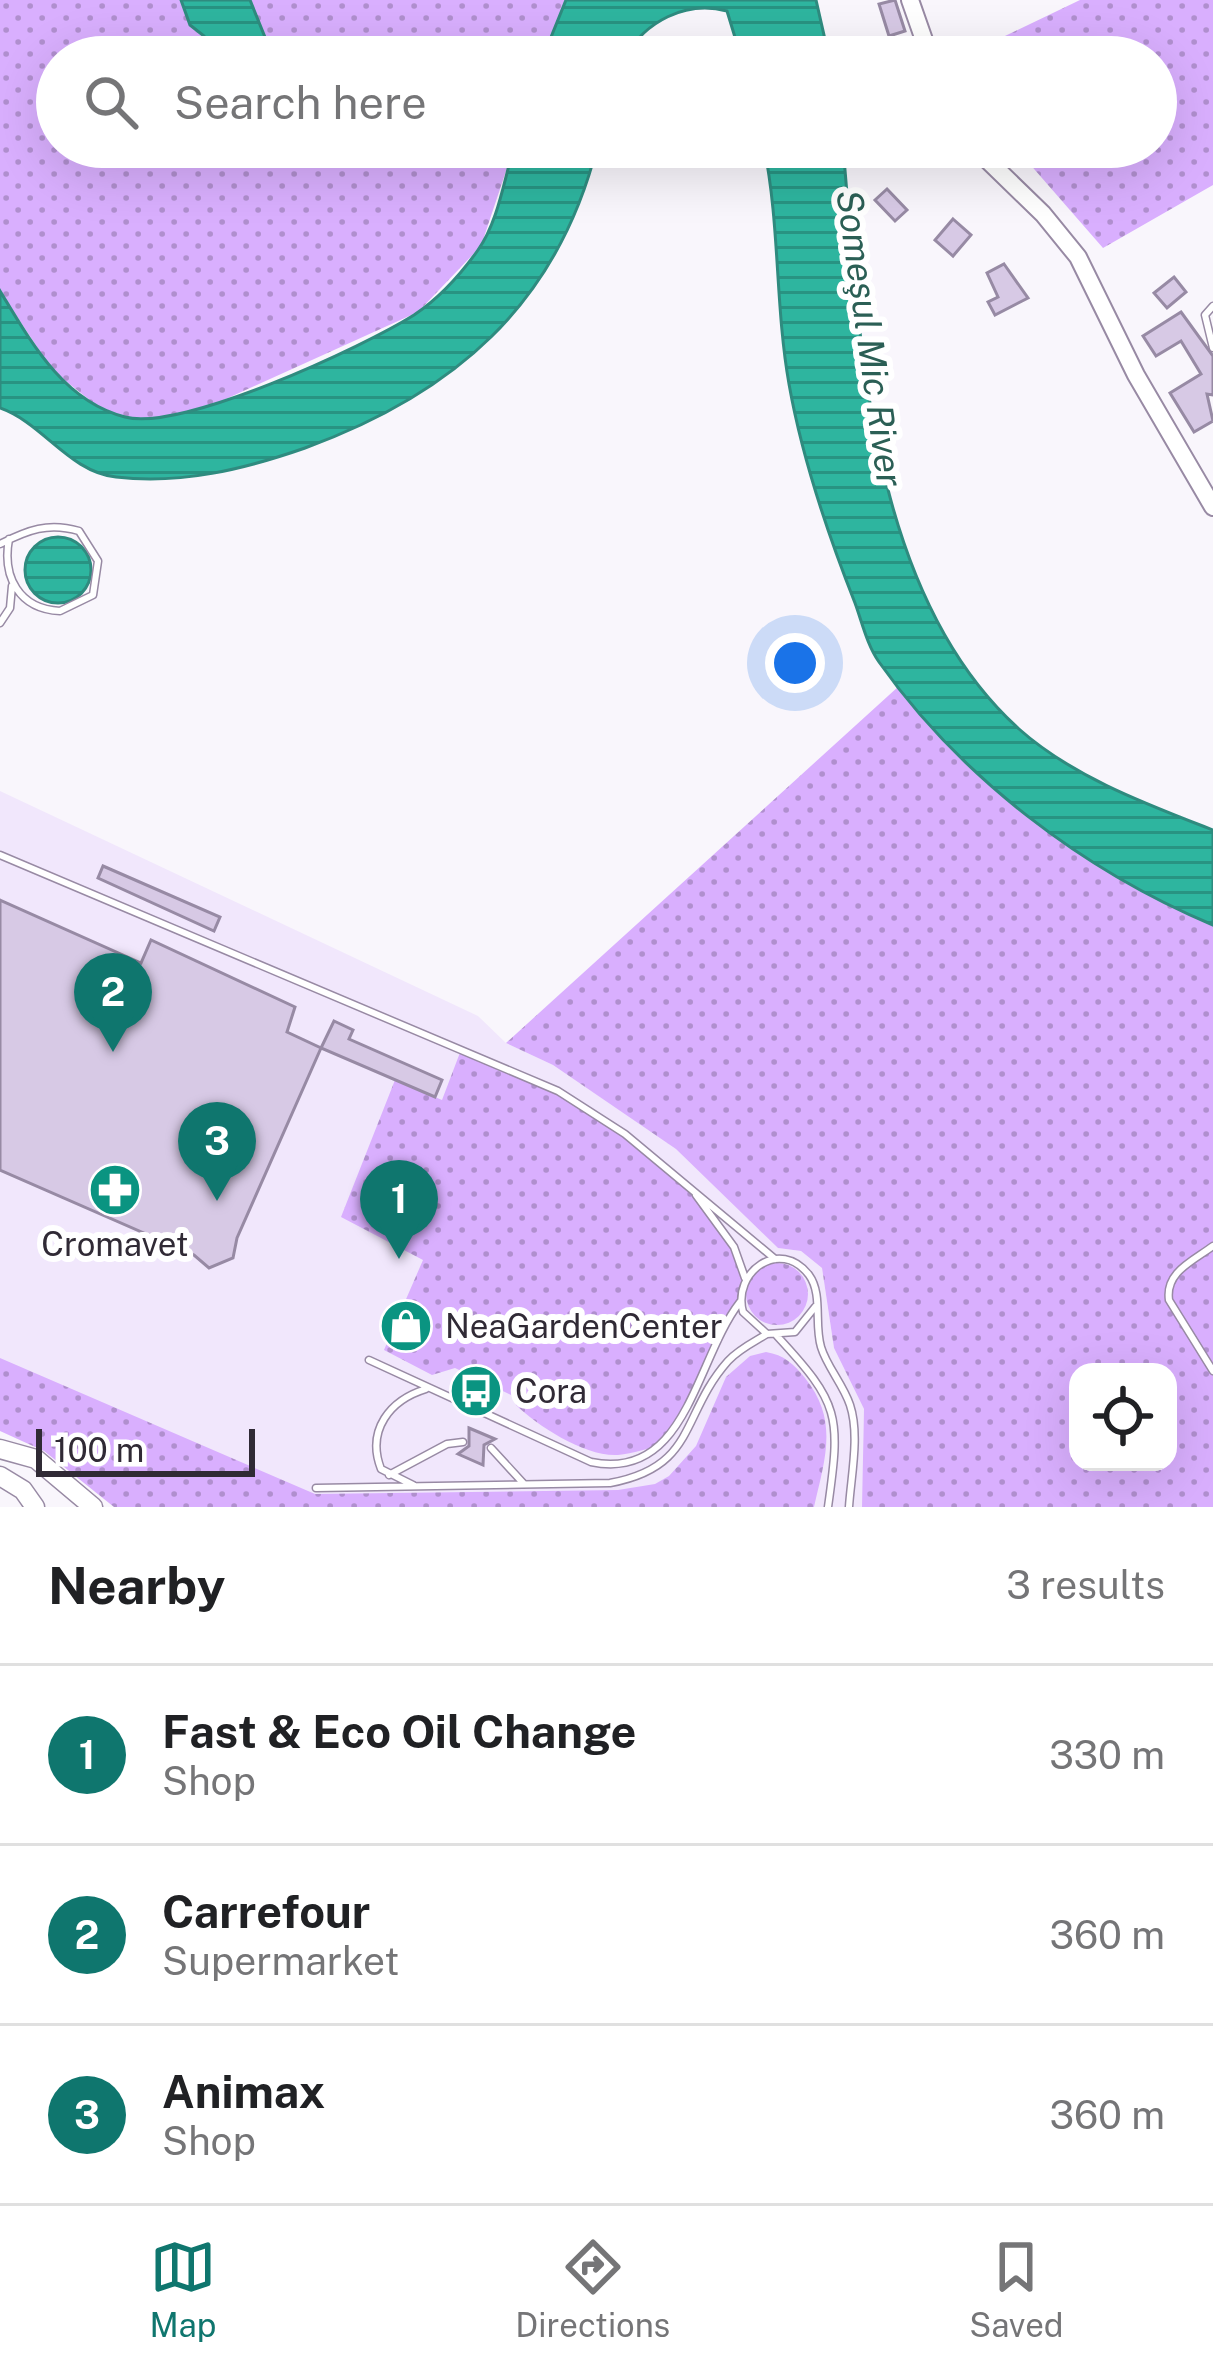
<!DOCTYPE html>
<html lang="en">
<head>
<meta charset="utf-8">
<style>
  :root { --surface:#fff; --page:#f2f2f2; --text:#202124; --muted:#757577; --line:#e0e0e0; --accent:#0f766e }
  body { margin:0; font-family:"Public Sans",sans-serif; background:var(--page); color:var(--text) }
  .controls { position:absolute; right:36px; bottom:36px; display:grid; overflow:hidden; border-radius:24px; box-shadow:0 12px 48px #0002 }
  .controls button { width:108px; height:108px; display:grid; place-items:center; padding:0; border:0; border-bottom:3px solid var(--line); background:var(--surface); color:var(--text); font:60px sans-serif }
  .scale { position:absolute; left:36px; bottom:30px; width:219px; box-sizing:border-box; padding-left:12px; border:6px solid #302a35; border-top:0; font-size:33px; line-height:42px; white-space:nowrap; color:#302a35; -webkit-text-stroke:9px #fff; paint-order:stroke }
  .you { position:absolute; left:795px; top:663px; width:42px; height:42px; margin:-30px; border:9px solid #fff; border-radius:50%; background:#1a73e8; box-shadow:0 0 0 18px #1a73e833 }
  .badge { display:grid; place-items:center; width:78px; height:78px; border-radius:50%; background:var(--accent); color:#fff; font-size:39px; font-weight:700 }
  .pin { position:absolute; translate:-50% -99px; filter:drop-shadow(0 3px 6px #0008) }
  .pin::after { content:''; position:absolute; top:63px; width:42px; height:36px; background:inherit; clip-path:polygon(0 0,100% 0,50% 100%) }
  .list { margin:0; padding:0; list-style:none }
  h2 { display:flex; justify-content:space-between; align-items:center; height:156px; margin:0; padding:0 48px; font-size:51px }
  h2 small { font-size:39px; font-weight:400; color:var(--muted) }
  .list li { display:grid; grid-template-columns:78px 1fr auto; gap:36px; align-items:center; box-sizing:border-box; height:180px; padding:0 48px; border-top:3px solid var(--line) }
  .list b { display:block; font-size:45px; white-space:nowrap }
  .list p { margin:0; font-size:39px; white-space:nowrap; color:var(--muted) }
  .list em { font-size:39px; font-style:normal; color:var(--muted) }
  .icon { flex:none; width:66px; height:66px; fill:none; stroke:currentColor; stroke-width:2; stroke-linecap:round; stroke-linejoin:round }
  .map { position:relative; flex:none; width:1213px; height:1507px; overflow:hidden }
  .search { position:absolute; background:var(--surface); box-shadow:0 12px 48px #0002; left:36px; right:36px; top:36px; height:132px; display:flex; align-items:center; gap:30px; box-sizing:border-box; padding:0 42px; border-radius:66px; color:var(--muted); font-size:45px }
  .sheet { height:696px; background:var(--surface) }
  nav { display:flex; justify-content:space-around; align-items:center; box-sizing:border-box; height:168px; border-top:3px solid var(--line); background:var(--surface); font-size:33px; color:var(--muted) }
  nav a { display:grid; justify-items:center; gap:6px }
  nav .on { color:var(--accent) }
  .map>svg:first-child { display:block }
</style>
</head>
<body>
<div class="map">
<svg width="1213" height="1507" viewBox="0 0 1213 1507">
  <defs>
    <pattern id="green-dots" width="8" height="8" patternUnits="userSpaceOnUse" patternTransform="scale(3)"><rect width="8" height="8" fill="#d9affe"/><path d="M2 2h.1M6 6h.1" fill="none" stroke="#b08fce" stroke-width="1.8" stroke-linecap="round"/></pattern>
    <pattern id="water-rules" width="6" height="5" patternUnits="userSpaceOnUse" patternTransform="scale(3)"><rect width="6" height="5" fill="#2eb59f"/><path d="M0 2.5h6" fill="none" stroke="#289382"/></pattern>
  </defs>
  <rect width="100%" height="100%" fill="#f9f6fc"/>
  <!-- built -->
  <path fill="#f1e7fc" d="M0,791L478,1016L506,1043L553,1065L677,1149L778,1248L801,1251L822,1268L834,1348L864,1409L863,1507H241L0,1391Z"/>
  <!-- green -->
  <path fill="url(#green-dots)" fill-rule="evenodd" d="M0,0H566L543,57H57V147H514L481,246L418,312L206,408L148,421L124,417L96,405L53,371L0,291Z
    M1080,0H1213V185L1103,248L1015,147H1156V57H961Z
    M899,686C974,793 1096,871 1213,925V1507H862L864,1409L834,1348L822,1268L801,1251L778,1248L676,1149L553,1065L506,1043ZM1078,1372H1168V1462H1078Z
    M461,1050C556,1090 650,1134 713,1219C725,1235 741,1254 744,1275C744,1283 740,1293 740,1302L665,1446C649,1447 633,1454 618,1455C585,1457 538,1426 516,1405L515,1397L455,1368L432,1375L384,1350L423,1260L341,1217L395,1080L442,1100Z
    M746 1294a31 31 0 1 1 62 0a31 31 0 1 1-62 0Z
    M766,1352C784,1355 794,1364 805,1378C839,1420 825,1459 814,1507H114L44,1451L0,1431V1358L315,1494L618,1490L655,1484L669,1476L696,1446L726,1377L750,1356Z"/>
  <!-- water -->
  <path fill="url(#water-rules)" stroke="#2f8b7f" stroke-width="3" d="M181,0H250L273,57H205L204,36L190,25Z
    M566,0H816L829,57H741L727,11C685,0 645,22 625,57H543Z
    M514,147H597C557,305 453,394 305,448C245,469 180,485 116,477C69,472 43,423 0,408V291C31,342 63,401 125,417C181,432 363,347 414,315C438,299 461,274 478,250C498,222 504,180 514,147Z
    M764,147H843C860,336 867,592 1019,729C1073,777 1146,804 1213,830V925C1084,871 960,777 879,662C867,645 862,622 855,603C827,532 802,458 789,384C775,305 780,225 764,147Z
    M25 570a33 33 0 1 1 66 0a33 33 0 1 1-66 0Z"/>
  <!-- building -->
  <path fill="#d7c9e5" stroke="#978aa4" stroke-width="3" d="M895,0L905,31L889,36L879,4Z
    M887,189L907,210L895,221L875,200Z
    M953,219L971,235L953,256L935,240Z
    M1004,264L1028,298L995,315L988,302L998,297L987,273Z
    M1174,277L1186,292L1167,308L1154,293Z
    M1181,312L1213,356V395L1207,394L1213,421L1194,432L1170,393L1201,374L1181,341L1156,356L1143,336Z
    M103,866L220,917L214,931L98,878Z
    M0,900L141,963L151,940L295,1007L287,1032L321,1048L237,1238L233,1258L209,1268L194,1255L0,1170Z
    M334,1021L353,1030L349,1039L442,1080L435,1097L321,1048Z
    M469,1428L495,1439L484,1445L483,1465L458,1454L469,1446Z"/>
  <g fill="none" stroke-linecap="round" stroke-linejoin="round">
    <!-- lane casing -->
    <g stroke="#988aa4" stroke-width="9">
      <path id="lane" d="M1213,306L1205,315L1213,348
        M0,544C28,530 48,522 79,531L98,561L93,595L60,611C19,609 2,577 9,539
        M0,623L10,608L12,586
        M0,855L558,1091L625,1134L775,1259
        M696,1195L734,1247L745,1278
        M1213,1246C1193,1261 1165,1272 1169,1300L1213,1371
        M815,1307L795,1332L767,1334L743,1312C732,1272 780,1237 809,1275C823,1294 814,1324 821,1347C827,1367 843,1384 850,1405C860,1435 851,1476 849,1507
        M777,1336C840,1404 841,1415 828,1507
        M369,1360L591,1462C687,1482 695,1360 740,1302
        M491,1448L524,1484
        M389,1475L447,1444L463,1442
        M413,1485L381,1469C366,1430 390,1400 426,1389
        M316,1488L610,1483C697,1467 680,1415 728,1361C739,1349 754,1342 767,1334"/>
    </g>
    <!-- secondary casing -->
    <g stroke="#988aa4" stroke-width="20">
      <path id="secondary" d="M910,0L930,57
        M974,147L1043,214L1078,257L1136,375L1213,507"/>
    </g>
    <!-- primary casing -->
    <g stroke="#988aa4" stroke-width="21">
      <path id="primary" d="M0,1449L36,1459L93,1507
        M0,1476L23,1490L35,1507"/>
    </g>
    <!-- lane -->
    <use href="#lane" stroke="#fff" stroke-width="6"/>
    <!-- secondary -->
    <use href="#secondary" stroke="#fff" stroke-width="16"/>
    <!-- primary -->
    <use href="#primary" stroke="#fff" stroke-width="18"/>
  </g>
  <!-- icons -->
  <defs>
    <g id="pharmacy-disc" transform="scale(2.7)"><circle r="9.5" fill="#0a9481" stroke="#fff"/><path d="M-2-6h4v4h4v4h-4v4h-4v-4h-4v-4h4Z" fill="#fff"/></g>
    <g id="shop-disc" transform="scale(2.7)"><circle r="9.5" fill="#0a9481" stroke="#fff"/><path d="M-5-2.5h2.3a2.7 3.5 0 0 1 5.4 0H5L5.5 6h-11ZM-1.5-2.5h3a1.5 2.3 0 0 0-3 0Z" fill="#fff"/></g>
    <g id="bus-disc" transform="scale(2.7)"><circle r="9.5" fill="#0a9481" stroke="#fff"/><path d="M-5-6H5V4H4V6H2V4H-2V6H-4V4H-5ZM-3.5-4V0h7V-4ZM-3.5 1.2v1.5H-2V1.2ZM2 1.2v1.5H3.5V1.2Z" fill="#fff"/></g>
  </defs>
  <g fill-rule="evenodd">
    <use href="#pharmacy-disc" x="115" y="1190"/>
    <use href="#shop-disc" x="406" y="1326"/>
    <use href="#bus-disc" x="476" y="1391"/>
  </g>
  <g text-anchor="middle" stroke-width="12" stroke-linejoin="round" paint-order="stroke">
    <!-- poi labels -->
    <g font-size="33" fill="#302a35" stroke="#fff" text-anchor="start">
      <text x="115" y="1256" text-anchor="middle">Cromavet</text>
      <text x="445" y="1338">NeaGardenCenter</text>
      <text x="515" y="1403">Cora</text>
    </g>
    <!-- water labels -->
    <g font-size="36" font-style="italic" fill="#2b5f55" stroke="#fff">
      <text transform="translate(870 338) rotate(82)" y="13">Someşul Mic River</text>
    </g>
  </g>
</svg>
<div class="controls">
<button><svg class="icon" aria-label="locate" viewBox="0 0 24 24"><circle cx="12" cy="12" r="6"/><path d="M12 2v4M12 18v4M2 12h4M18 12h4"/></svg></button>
</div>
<div class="scale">100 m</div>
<div class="you"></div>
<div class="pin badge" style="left:399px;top:1259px">1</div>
<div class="pin badge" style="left:113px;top:1052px">2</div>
<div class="pin badge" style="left:217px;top:1201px">3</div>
<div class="search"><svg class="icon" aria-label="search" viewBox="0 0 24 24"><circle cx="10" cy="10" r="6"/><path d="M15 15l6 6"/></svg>Search here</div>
</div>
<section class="sheet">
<h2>Nearby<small>3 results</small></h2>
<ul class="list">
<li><span class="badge">1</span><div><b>Fast &amp; Eco Oil Change</b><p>Shop</p></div><em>330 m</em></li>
<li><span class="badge">2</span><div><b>Carrefour</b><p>Supermarket</p></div><em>360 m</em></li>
<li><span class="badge">3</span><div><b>Animax</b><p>Shop</p></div><em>360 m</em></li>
</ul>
</section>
<nav>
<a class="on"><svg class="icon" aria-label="map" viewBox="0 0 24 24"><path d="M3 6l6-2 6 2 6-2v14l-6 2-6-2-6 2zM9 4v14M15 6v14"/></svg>Map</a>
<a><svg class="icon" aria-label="directions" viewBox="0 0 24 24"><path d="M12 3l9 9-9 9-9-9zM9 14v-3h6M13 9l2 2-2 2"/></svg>Directions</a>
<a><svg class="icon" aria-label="saved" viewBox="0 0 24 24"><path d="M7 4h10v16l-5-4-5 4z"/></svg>Saved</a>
</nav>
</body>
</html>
